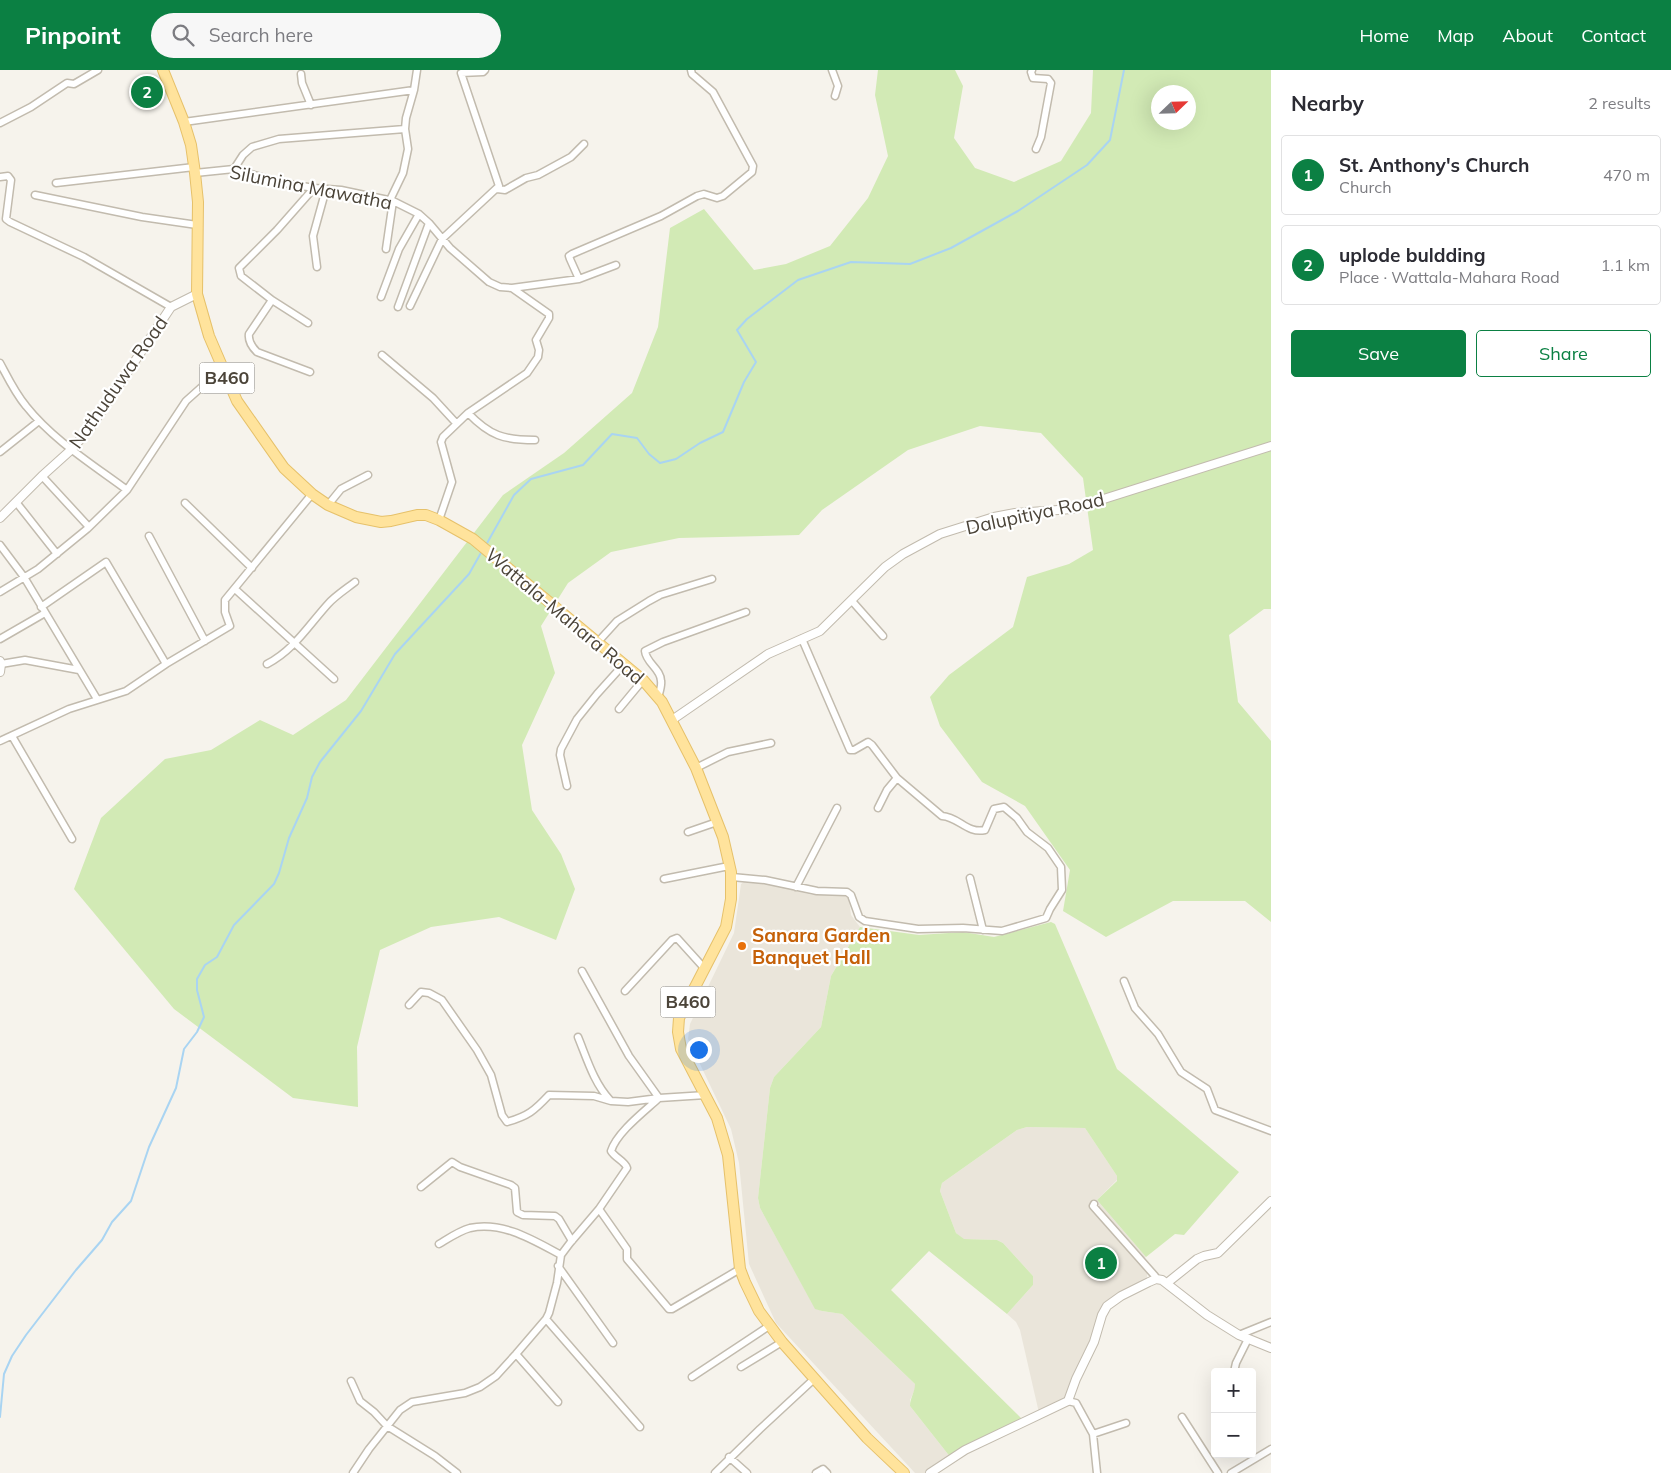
<!DOCTYPE html>
<html lang="en">
<head>
<meta charset="utf-8">
<style>
  :root { --surface:#fff; --page:#f7f7f7; --text:#2b2b33; --muted:#7c7c81; --line:#e1e1e2; --accent:#0b8043 }
  body { margin:0; font-family:Mulish,sans-serif; background:var(--page); color:var(--text) }
  .controls { position:absolute; right:15px; bottom:15px; display:grid; overflow:hidden; border-radius:5px; box-shadow:0 5px 20px #0002 }
  .controls button { width:45px; height:45px; display:grid; place-items:center; padding:0; border:0; border-bottom:1px solid var(--line); background:var(--surface); color:var(--text); font:25px sans-serif }
  .compass { position:absolute; left:1151px; top:15px; width:45px; height:45px; border-radius:50%; background:var(--surface); box-shadow:0 5px 20px #0002; rotate:67deg }
  .you { position:absolute; left:698px; top:979px; width:18px; height:18px; margin:-12px; border:4px solid #fff; border-radius:50%; background:#1a73e8; box-shadow:0 0 0 8px #1a73e833 }
  .badge { display:grid; place-items:center; width:32px; height:32px; border-radius:50%; background:var(--accent); color:#fff; font-size:16px; font-weight:700 }
  .pin { position:absolute; translate:-50% -50%; border:2px solid #fff; box-shadow:0 1px 5px #0006 }
  .list { margin:0; padding:0; list-style:none }
  h2 { display:flex; justify-content:space-between; align-items:center; height:65px; margin:0; padding:0 20px; font-size:21px }
  h2 small { font-size:16px; font-weight:400; color:var(--muted) }
  .list li { display:grid; grid-template-columns:32px 1fr auto; gap:15px; align-items:center; box-sizing:border-box; height:80px; margin:0 10px 10px; padding:0 10px; border:1px solid var(--line); border-radius:5px }
  .list b { display:block; font-size:19px; white-space:nowrap }
  .list p { margin:0; font-size:16px; white-space:nowrap; color:var(--muted) }
  .list em { font-size:16px; font-style:normal; color:var(--muted) }
  .actions { display:flex; gap:10px; padding:15px 20px }
  .actions a { flex:1; padding:11px 0; border:1px solid var(--accent); border-radius:5px; text-align:center; font-size:18px; color:var(--accent) }
  .actions .main { background:var(--accent); color:#fff }
  .icon { flex:none; width:28px; height:28px; fill:none; stroke:currentColor; stroke-width:2; stroke-linecap:round; stroke-linejoin:round }
  .map { position:relative; flex:none; width:1271px; height:1403px; overflow:hidden }
  header { display:flex; align-items:center; gap:30px; box-sizing:border-box; height:70px; padding:0 25px; background:var(--accent); color:#fff }
  header strong { font-size:24px }
  nav { display:flex; gap:28px; margin-inline-start:auto; font-size:18px }
  .search { width:350px; height:45px; background:var(--page); display:flex; align-items:center; gap:12px; box-sizing:border-box; padding:0 18px; border-radius:28px; color:var(--muted); font-size:19px }
  main { display:flex }
  aside { flex:1; background:var(--surface) }
  .map>svg:first-child { display:block }
</style>
</head>
<body>
<header>
<strong>Pinpoint</strong>
<div class="search"><svg class="icon" aria-label="search" viewBox="0 0 24 24"><circle cx="10" cy="10" r="6"/><path d="M15 15l6 6"/></svg>Search here</div>
<nav><a>Home</a><a>Map</a><a>About</a><a>Contact</a></nav>
</header>
<main>
<div class="map">
<svg width="1271" height="1403" viewBox="0 0 1271 1403">
  <rect width="100%" height="100%" fill="#f6f3ec"/>
  <!-- residential -->
  <path fill="#eae5da" d="M745,811L761,812L812,825H846L849,829L851,845L860,857L831,906L821,957L774,1007L770,1018L758,1128L760,1138L815,1238L822,1241L842,1244L915,1314V1319L910,1330V1336L951,1388L925,1403H915L776,1253L749,1194L739,1093L731,1059L688,969L690,954L734,863L741,814Z
    M1027,1057L1085,1058L1117,1106V1110L1097,1130L1146,1187L1140,1191V1194L1147,1203V1207L1104,1233L1100,1257L1069,1327L1039,1343L1020,1260L1016,1252L1007,1244L1033,1215V1206L1003,1173L997,1170L963,1169L956,1163L940,1121L942,1113L1017,1060Z"/>
  <!-- green -->
  <path fill="#d2eab5" fill-rule="evenodd" d="M878,0H955L963,16L954,68L975,98L1014,112L1061,91L1091,43L1093,0H1271V539H1264L1229,565L1238,632L1271,671V852L1245,831H1173L1106,867L1063,841L1070,800L1025,736L982,712L940,656L930,627L949,605L1013,557L1027,507L1069,494L1093,480L1083,408L1041,363L980,356L908,380L822,440L799,465L679,468L611,482L568,513L541,556L555,603L522,675L532,740L561,784L575,819L556,870L499,847L431,857L380,880L357,977L358,1037L293,1028L174,939L74,819L101,748L165,689L211,680L260,650L293,665L346,630L503,425L564,383L632,323L658,257L670,158L704,139L754,200L786,194L830,176L868,128L888,86L875,25ZM1158,22H1188V52H1158Z
    M1051,852L1055,854L1117,999L1239,1102L1184,1165L1175,1164L1146,1187L1097,1130L1117,1111V1106L1085,1058L1027,1057L1017,1060L942,1113L940,1121L956,1163L964,1169L997,1170L1003,1173L1033,1206V1215L1007,1244L929,1181L891,1220L1024,1351L951,1388L910,1336C910,1328 915,1322 915,1314L842,1244L822,1241L815,1239L760,1138L758,1128L770,1018L774,1007L821,957L831,906L860,857L919,865L963,862L994,867Z"/>
  <g fill="none" stroke-linecap="round" stroke-linejoin="round">
    <!-- stream -->
    <path stroke="#a9d4f2" stroke-width="2" d="M486,475L514,425L531,409L583,395L612,364L637,368L649,384L660,393L676,389L700,373L723,362L744,312L756,292L737,260L747,249L798,210L851,192L910,194L951,178L1018,141L1087,95L1110,70L1124,0
      M0,1347L4,1304L12,1286L26,1265L76,1200L102,1170L112,1152L131,1131L149,1077L176,1018L184,979L197,962L204,947L197,920V909L205,895L217,887L234,855L274,814L279,803L289,768L307,728L312,707L320,692L361,641L395,584L469,504L482,481"/>
    <!-- minor casing -->
    <g stroke="#c2bbae" stroke-width="9">
      <path id="minor" d="M832,0L838,16L835,26
        M1032,0L1031,2L1033,8L1048,9L1051,13L1041,67L1036,79
        M301,4L302,13L311,35
        M414,20L417,0
        M184,52L414,20L406,48L405,59L408,79L403,103L390,130
        M0,53L31,37L67,13L74,14L98,0
        M234,99L243,85L252,77L279,69L405,59
        M195,103L234,99L278,112L314,118L341,120L393,131L419,144L429,153L450,178L489,212L500,217L512,218L549,244V248L536,270L539,280L538,287L527,303L468,343L443,367L441,372L452,412L439,450
        M0,107L8,106L11,110L6,149L10,152L84,187L171,237
        M56,113L194,97
        M497,119L505,120L526,108L538,105L571,87L584,74
        M35,125L142,147L197,155
        M386,179L393,131
        M317,197L313,166L326,119
        M579,209L570,189L569,186L572,184L661,146L697,126L704,124L717,128L723,126L752,102L753,96L713,22L692,4L691,0
        M512,218L579,209L616,195
        M381,227L399,179L419,144
        M272,230L308,253
        M410,236L442,169L499,116L461,3L483,2L485,0
        M398,237L429,153
        M382,285L433,328L456,353
        M0,293C8,308 15,323 26,336C53,370 92,394 127,420
        M310,302L257,282C252,277 248,271 249,264L272,230L241,206L239,198L277,160L314,118
        M468,343C490,366 504,370 535,370
        M0,382L39,351
        M42,406L89,457
        M16,432L57,484
        M185,433L252,498
        M328,435L341,419L368,405
        M149,466L205,571
        M0,475L24,507L97,629
        M235,519L334,609
        M0,522L38,499L87,459L127,420L186,331L205,314L224,302
        M852,531L883,566
        M41,537L106,492L166,594
        M0,569L45,543
        M802,569L850,680H854L868,672L872,675L897,708
        M597,573L617,551L649,531L660,525L712,509
        M1,594L25,590L79,600
        M267,594C294,580 308,556 328,534C335,526 346,519 355,512
        M658,628C659,623 662,616 661,611C661,599 646,593 645,581L663,572L746,542
        M619,639L643,610
        M12,666L72,769
        M0,671L69,639L126,621L166,594L230,556L225,542V530L312,424
        M696,698L728,682L771,673
        M567,716L560,685L561,679L577,649L597,624L624,594
        M688,762L717,752
        M732,807L765,810L817,821L847,822L851,825L859,847L865,851L918,859L963,858L1002,861L1046,848L1050,839L1062,820L1061,797L1048,778L1027,762L1017,748L1004,737L994,739L985,760C967,764 959,747 942,746L897,708L887,720L878,738
        M970,808L983,860
        M664,809L729,796
        M796,817L837,738
        M1124,911L1135,938L1158,964L1181,1002L1207,1019L1215,1040L1271,1061
        M625,921L672,870L677,868L705,899
        M409,935L421,922L429,923L442,930L477,980L491,1005L502,1045L507,1052C528,1046 534,1041 549,1025L594,1026L611,1031L628,1032L659,1028L629,986L582,901
        M578,967C587,989 594,1013 610,1030
        M421,1117L452,1092L460,1097L511,1115L515,1118L517,1142L523,1145L555,1146L559,1149L572,1171
        M1094,1134L1093,1136L1155,1206L1156,1209
        M599,1139L627,1179V1189L669,1239H672L740,1199
        M439,1174C449,1168 459,1161 470,1158C503,1151 533,1170 561,1185
        M558,1196L613,1273
        M546,1249L640,1357
        M1239,1265L1271,1252
        M516,1284L558,1332
        M741,1297L782,1272
        M1234,1302L1236,1293L1248,1269
        M692,1307L769,1256
        M351,1311L360,1331L374,1342L387,1356L435,1386L457,1403
        M1068,1331L1076,1333L1093,1364L1097,1403
        M1182,1347L1218,1403
        M1093,1364L1126,1353
        M729,1387L747,1403
        M353,1403L369,1379L400,1340L412,1332L465,1323L480,1317L496,1306L516,1284L546,1249L549,1243L557,1213L561,1185L570,1173L599,1139L627,1098C625,1091 615,1088 611,1081C617,1062 645,1041 659,1028L706,1025
        M715,1403L760,1359L814,1309
        M816,1403L823,1399L827,1403
        M1231,1403L1271,1379"/>
    </g>
    <!-- tertiary casing -->
    <g stroke="#c2bbae" stroke-width="10">
      <path id="tertiary" d="M0,448L42,406L72,379L91,357L171,237L197,224
        M0,591L1,594L0,602
        M672,650L768,584L820,561L885,497L903,484L940,464L994,447L1015,443L1072,439L1271,376
        M1167,1213L1197,1189L1204,1186L1218,1183L1271,1131
        M930,1403L965,1380L1068,1331L1076,1309L1094,1272L1102,1245L1107,1236L1121,1226L1149,1212L1156,1209L1162,1210L1207,1245L1239,1265L1271,1278"/>
    </g>
    <!-- primary casing -->
    <g stroke="#e6c16a" stroke-width="12">
      <path id="primary" d="M163,0L184,52L191,75L195,103L198,132L197,224L209,266L237,331L284,398L312,424L328,435L356,447L381,452L391,451L417,445H426L439,450L473,469L643,610L662,632L696,698L723,767L731,802V829L726,857L679,948L678,962L681,979L717,1048L728,1085L740,1199L745,1212L759,1241L782,1272L867,1368L904,1403"/>
    </g>
    <!-- minor -->
    <use href="#minor" stroke="#fff" stroke-width="6"/>
    <!-- tertiary -->
    <use href="#tertiary" stroke="#fff" stroke-width="8"/>
    <!-- primary -->
    <use href="#primary" stroke="#ffe39c" stroke-width="10"/>
  </g>
  <!-- markers -->
  <circle fill="#e8710a" stroke="#fff" stroke-width="2" cx="742" cy="876" r="5"/>
  <g text-anchor="middle" stroke-width="4.5" stroke-linejoin="round" paint-order="stroke">
    <!-- shield labels -->
    <g fill="#fff" stroke="#817c74" stroke-width="1">
      <rect x="199.5" y="292.5" width="55" height="31" rx="4"/>
      <rect x="660.5" y="916.5" width="55" height="31" rx="4"/>
    </g>
    <g font-size="18" font-weight="bold" fill="#4b4439">
      <text x="227" y="314">B460</text>
      <text x="688" y="938">B460</text>
    </g>
    <!-- street labels -->
    <g font-size="19" fill="#4b4439" stroke="#fff">
      <text transform="translate(311 117) rotate(11)" y="7">Silumina Mawatha</text>
      <text transform="translate(118 312) rotate(-55)" y="7">Nathuduwa Road</text>
      <text transform="translate(1035 443) rotate(-12)" y="7">Dalupitiya Road</text>
      <text transform="translate(565 546) rotate(40)" y="7">Wattala-Mahara Road</text>
    </g>
    <!-- food labels -->
    <g font-size="19" font-weight="bold" fill="#c56008" stroke="#fff" text-anchor="start">
      <text x="752" y="872">Sanara Garden<tspan x="752" dy="22">Banquet Hall</tspan></text>
    </g>
  </g>
</svg>
<div class="controls">
<button>+</button>
<button>−</button>
</div>
<svg class="compass" viewBox="-18 -18 36 36"><path d="M0-13l5 13h-10z" fill="#e53935"/><path d="M0 13l5-13h-10z" fill="#7c7c81"/></svg>
<div class="you"></div>
<div class="pin badge" style="left:1101px;top:1193px">1</div>
<div class="pin badge" style="left:147px;top:22px">2</div>
</div>
<aside>
<h2>Nearby<small>2 results</small></h2>
<ul class="list">
<li><span class="badge">1</span><div><b>St. Anthony's Church</b><p>Church</p></div><em>470 m</em></li>
<li><span class="badge">2</span><div><b>uplode buldding</b><p>Place · Wattala-Mahara Road</p></div><em>1.1 km</em></li>
</ul>
<div class="actions"><a class="main">Save</a><a>Share</a></div>
</aside>
</main>
</body>
</html>
